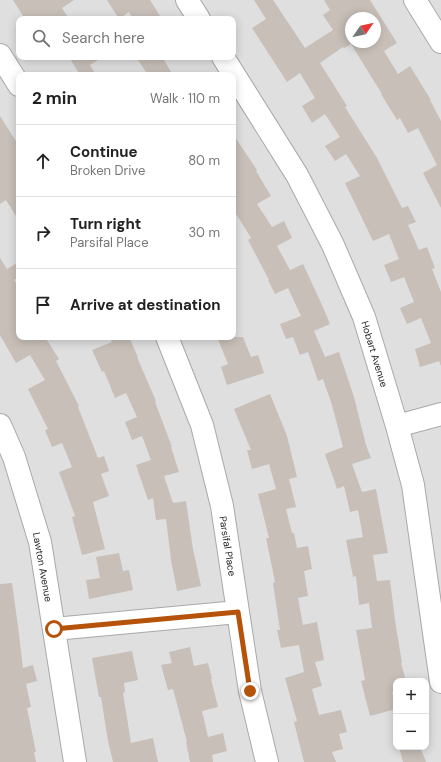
<!DOCTYPE html>
<html lang="en">
<head>
<meta charset="utf-8">
<style>
  :root { --surface:#fff; --page:#f2f2f2; --text:#222; --muted:#767676; --line:#e0e0e0 }
  body { margin:0; font-family:"DM Sans",sans-serif; background:var(--page); color:var(--text) }
  .controls { position:absolute; right:12px; bottom:12px; display:grid; overflow:hidden; border-radius:8px; box-shadow:0 2px 10px #0003 }
  .controls button { width:36px; height:36px; display:grid; place-items:center; padding:0; border:0; border-bottom:1px solid var(--line); background:var(--surface); color:var(--text); font:20px sans-serif }
  .compass { position:absolute; left:345px; top:12px; width:36px; height:36px; border-radius:50%; background:var(--surface); box-shadow:0 2px 10px #0003; rotate:56deg }
  .stop { position:absolute; width:12px; height:12px; margin:-9px; border:3px solid #b45309; border-radius:50%; background:#fff }
  .stop.end { background:#b45309; border-color:#fff; box-shadow:0 1px 4px #0008 }
  .list { margin:0; padding:0; list-style:none }
  h2 { display:flex; justify-content:space-between; align-items:center; height:52px; margin:0; padding:0 16px; font-size:17px }
  h2 small { font-size:13px; font-weight:400; color:var(--muted) }
  .list li { display:grid; grid-template-columns:26px 1fr auto; gap:12px; align-items:center; box-sizing:border-box; height:72px; padding:0 16px; border-top:1px solid var(--line) }
  .list b { display:block; font-size:15px; white-space:nowrap }
  .list p { margin:0; font-size:13px; white-space:nowrap; color:var(--muted) }
  .list em { font-size:13px; font-style:normal; color:var(--muted) }
  .icon { flex:none; width:22px; height:22px; fill:none; stroke:currentColor; stroke-width:2; stroke-linecap:round; stroke-linejoin:round }
  .map { position:relative; flex:none; width:441px; height:762px; overflow:hidden }
  .search { position:absolute; background:var(--surface); box-shadow:0 2px 10px #0003; left:16px; top:16px; width:220px; height:44px; display:flex; align-items:center; gap:10px; box-sizing:border-box; padding:0 14px; border-radius:8px; color:var(--muted); font-size:15px }
  .panel { position:absolute; background:var(--surface); box-shadow:0 2px 10px #0003; left:16px; top:72px; width:220px; height:268px; border-radius:8px }
  .map>svg:first-child { display:block }
</style>
</head>
<body>
<div class="map">
<svg width="441" height="762" viewBox="0 0 441 762">
  <rect width="100%" height="100%" fill="#f2efe9"/>
  <!-- residential -->
  <path fill="#e0dfdf" fill-rule="evenodd" d="M0,0H441V762H0ZM351,18H375V42H351ZM19,19H233V57H19ZM19,75H233V337H19ZM396,681H426V747H396Z"/>
  <!-- building -->
  <path fill="#c7bfb8" fill-rule="evenodd" d="M13,0H74L62,8L69,19H25Z
    M107,0H150L162,19H133L129,12L119,19Z
    M254,0H273L305,48L333,30L323,15L330,10L324,0H370L397,43L384,51L398,74L410,66L431,100H430L441,121V208L423,173L437,165L418,128L408,133L400,118L397,120L381,94H382L351,44L344,48L343,47L320,63L347,106L345,107L377,158L402,208L408,206L416,222L408,225L419,250L427,247L435,268L432,269L441,292V366L439,361L420,367L415,349L431,343L421,318L407,324L400,308L414,302L404,277L391,282L384,265L399,259L389,234L373,241L345,183L360,176L346,154L335,161L325,146L340,137L325,114L312,123L302,106L315,98L300,73L287,82L252,28L266,19ZM351,18H375V42H351Z
    M69,57H103L90,65L96,75H80Z
    M136,57H162L173,75H148Z
    M0,116L19,146V221L6,200L0,204Z
    M233,134L257,170L256,171L271,196L257,204L272,227L284,221L292,238L277,246L290,270L303,264L322,305L330,324L314,331L325,357L339,352L354,397L366,445L371,458L352,464L362,492L376,489L388,553L373,555L377,581L390,580L395,620L402,663H401L406,681H396V691L392,692L396,709L370,716L361,681L365,680L356,630L372,628L369,603L359,605L356,576L353,577L346,540L363,537L358,510L350,512L344,486L337,489L325,454L343,447L332,405L323,379L318,381L308,352L300,355L293,337L286,339L280,324L301,316L288,288L275,294L268,280H269L248,240L251,238L233,209Z
    M0,258L7,269L19,262V277L14,280L19,288V337H45L59,359L56,361L79,406L78,407L98,458L104,456L109,471L101,474L109,496L93,502L105,549L82,555L72,517L75,516L59,472L72,467L62,443L52,447L45,430L48,429L28,389L45,380L30,355L16,363L0,335Z
    M109,337H129L138,357H137L156,401L155,402L172,447H171L179,472L164,476L173,503L186,501L193,549L201,586L177,591L171,560L166,519L156,520L153,498L148,500L136,465L151,460L142,436L132,440L125,422L137,417L126,393L115,398L104,371L102,372L92,350L112,342Z
    M217,337H243L251,357L258,355L264,373L227,385L221,367L228,364Z
    M270,394L287,436L297,477L289,479L296,507L286,509L292,533H294L297,548L308,546L312,569L304,571L308,596L298,598L303,625L317,622L324,660L315,662L322,686L312,689L319,715L341,710L347,732L339,734L343,749L332,752L336,762H304L294,722L297,721L285,678L304,672L299,645L281,648L277,630H280L273,583L275,582L266,538H269L258,494L276,489L269,464L252,469L247,450H251L234,409Z
    M119,553L123,571L129,570L133,590L89,599L86,580L100,578L96,557Z
    M12,583L18,626L23,668L33,665L37,681L26,684L31,707L27,708L36,752H34L36,762H0V584Z
    M190,647L194,666L208,663L212,679H211L218,707L202,711L208,737L223,733L227,751L212,755L213,762H190L186,742H187L173,689L168,690L161,665L172,663L169,652Z
    M132,651L138,680L124,683L125,692L123,693L131,743L153,738L158,762H113L108,741L101,697H99L92,658Z
    M399,747H420L426,762H403Z"/>
  <g fill="none" stroke-linecap="round" stroke-linejoin="round">
    <!-- minor casing -->
    <g stroke="#a9a9a9" stroke-width="24">
      <path id="minor" d="M187,0L199,19
        M415,0L441,42
        M0,55L19,85
        M223,57L297,175L333,245L364,317L397,426L413,485L441,682
        M167,337L202,425L222,506L250,691L267,762
        M0,425L14,457L40,542L75,762
        M397,426L441,414
        M54,629L238,612"/>
    </g>
    <!-- minor -->
    <use href="#minor" stroke="#fff" stroke-width="22"/>
  </g>
  <g fill="none" stroke-linecap="round" stroke-linejoin="round">
    <!-- route -->
    <path stroke="#b45309" stroke-width="5" d="M54,629L238,612L250,691"/>
  </g>
  <g text-anchor="middle" stroke-width="3" stroke-linejoin="round" paint-order="stroke">
    <!-- street labels -->
    <g font-size="10" fill="#222" stroke="#fff">
      <text transform="translate(375 354) rotate(73)" y="4">Hobart Avenue</text>
      <text transform="translate(228 546) rotate(81)" y="4">Parsifal Place</text>
      <text transform="translate(43 567) rotate(80)" y="4">Lawton Avenue</text>
    </g>
  </g>
</svg>
<div class="controls">
<button>+</button>
<button>−</button>
</div>
<svg class="compass" viewBox="-18 -18 36 36"><path d="M0-13l5 13h-10z" fill="#e53935"/><path d="M0 13l5-13h-10z" fill="#767676"/></svg>
<div class="stop" style="left:54px;top:629px"></div>
<div class="stop end" style="left:250px;top:691px"></div>
<div class="search"><svg class="icon" aria-label="search" viewBox="0 0 24 24"><circle cx="10" cy="10" r="6"/><path d="M15 15l6 6"/></svg>Search here</div>
<section class="panel">
<h2>2 min<small>Walk · 110 m</small></h2>
<ul class="list">
<li><svg class="icon" aria-label="ahead" viewBox="0 0 24 24"><path d="M12 20V5M6 11l6-6 6 6"/></svg><div><b>Continue</b><p>Broken Drive</p></div><em>80 m</em></li>
<li><svg class="icon" aria-label="right" viewBox="0 0 24 24"><path d="M7 20v-9h11M14 6l5 5-5 5"/></svg><div><b>Turn right</b><p>Parsifal Place</p></div><em>30 m</em></li>
<li><svg class="icon" aria-label="arrive" viewBox="0 0 24 24"><path d="M6 21V4h12l-3 4 3 4H6"/></svg><div><b>Arrive at destination</b></div></li>
</ul>
</section>
</div>
</body>
</html>
